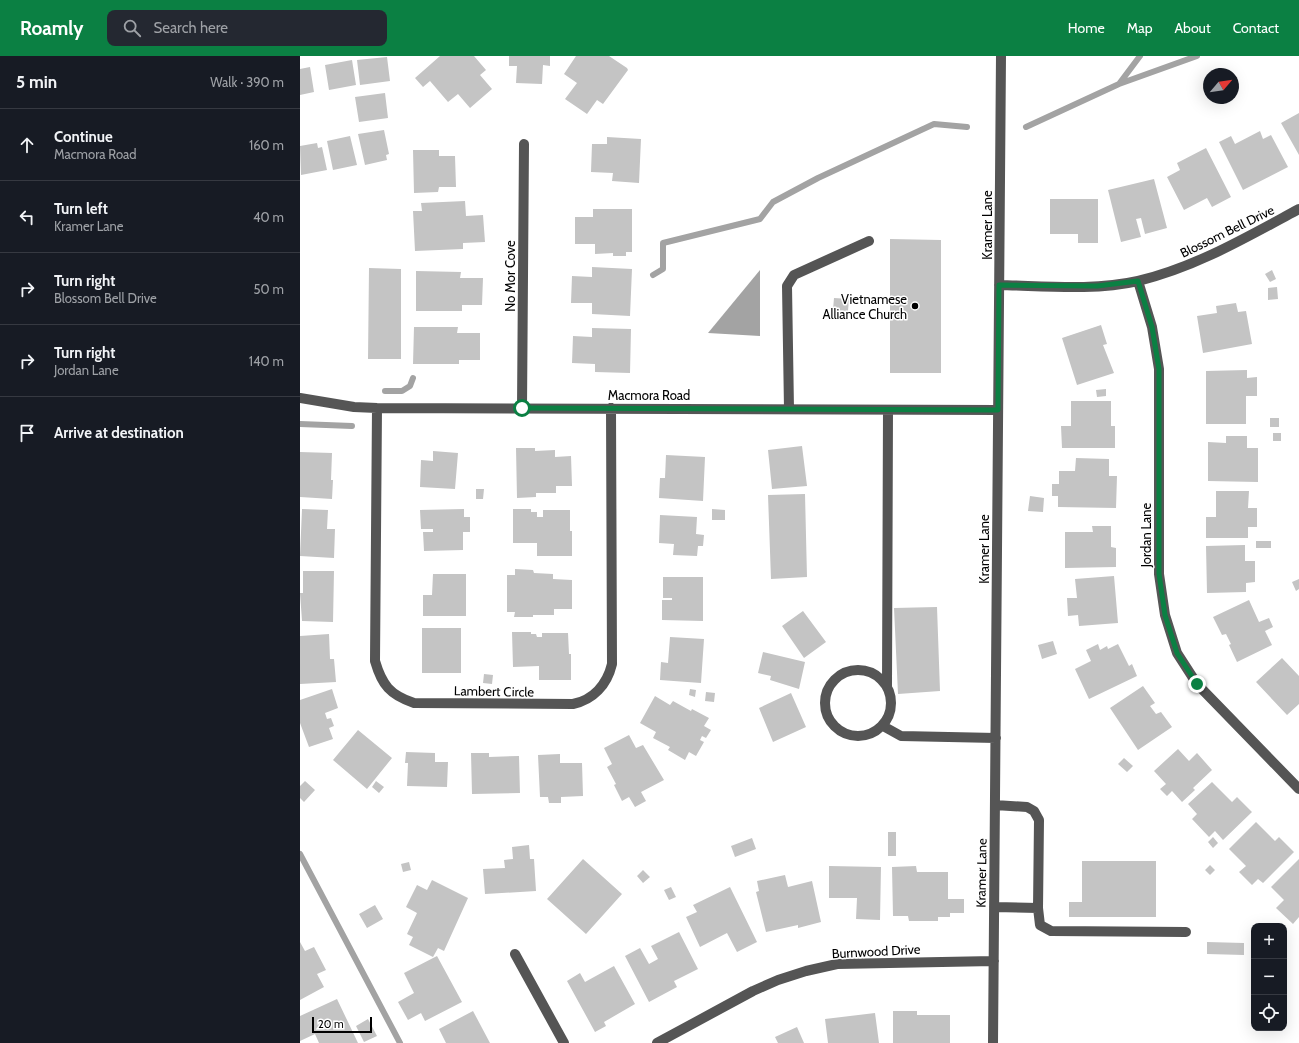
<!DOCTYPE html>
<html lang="en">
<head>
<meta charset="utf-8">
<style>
  :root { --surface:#171b24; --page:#242831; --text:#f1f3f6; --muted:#9ea1a6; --line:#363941; --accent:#0b8043 }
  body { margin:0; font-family:Cabin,sans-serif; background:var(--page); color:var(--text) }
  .controls { position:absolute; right:12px; bottom:12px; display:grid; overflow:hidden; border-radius:8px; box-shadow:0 4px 16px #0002 }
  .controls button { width:36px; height:36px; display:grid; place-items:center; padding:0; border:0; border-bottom:1px solid var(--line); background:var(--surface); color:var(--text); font:20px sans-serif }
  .compass { position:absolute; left:903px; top:12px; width:36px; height:36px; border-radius:50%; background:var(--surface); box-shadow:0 4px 16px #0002; rotate:61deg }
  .scale { position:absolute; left:12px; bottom:10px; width:60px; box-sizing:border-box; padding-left:4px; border:2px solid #000; border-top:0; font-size:11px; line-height:14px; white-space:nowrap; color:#000; -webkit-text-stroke:3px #fff; paint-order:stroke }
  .stop { position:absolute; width:12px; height:12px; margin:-9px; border:3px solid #0b8043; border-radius:50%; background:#fff }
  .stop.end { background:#0b8043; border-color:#fff; box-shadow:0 1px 4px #0008 }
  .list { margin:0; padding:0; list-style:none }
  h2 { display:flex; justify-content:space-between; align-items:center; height:52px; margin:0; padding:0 16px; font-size:17px }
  h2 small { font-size:13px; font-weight:400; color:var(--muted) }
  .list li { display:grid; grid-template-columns:26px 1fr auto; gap:12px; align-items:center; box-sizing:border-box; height:72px; padding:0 16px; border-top:1px solid var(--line) }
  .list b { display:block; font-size:15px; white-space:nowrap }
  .list p { margin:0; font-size:13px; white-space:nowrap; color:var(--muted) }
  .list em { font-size:13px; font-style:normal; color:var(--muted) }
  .icon { flex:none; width:22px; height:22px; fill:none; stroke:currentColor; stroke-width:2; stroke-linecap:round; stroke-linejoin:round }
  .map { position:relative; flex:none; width:999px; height:987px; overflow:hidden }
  header { display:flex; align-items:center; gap:24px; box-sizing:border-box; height:56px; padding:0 20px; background:var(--accent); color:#fff }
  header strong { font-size:19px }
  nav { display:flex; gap:22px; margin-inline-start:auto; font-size:14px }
  .search { width:280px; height:36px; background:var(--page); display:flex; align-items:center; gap:10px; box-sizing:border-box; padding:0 14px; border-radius:8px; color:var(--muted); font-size:15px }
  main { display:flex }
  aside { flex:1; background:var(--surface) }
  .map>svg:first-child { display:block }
</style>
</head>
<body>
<header>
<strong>Roamly</strong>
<div class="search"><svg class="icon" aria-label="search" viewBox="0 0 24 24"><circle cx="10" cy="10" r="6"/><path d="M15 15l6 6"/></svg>Search here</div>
<nav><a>Home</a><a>Map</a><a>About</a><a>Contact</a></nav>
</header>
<main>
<aside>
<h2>5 min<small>Walk · 390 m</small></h2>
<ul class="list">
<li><svg class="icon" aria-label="ahead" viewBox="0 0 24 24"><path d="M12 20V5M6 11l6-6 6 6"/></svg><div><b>Continue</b><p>Macmora Road</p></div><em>160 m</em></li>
<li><svg class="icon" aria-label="left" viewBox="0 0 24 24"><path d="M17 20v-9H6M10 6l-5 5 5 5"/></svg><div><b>Turn left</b><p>Kramer Lane</p></div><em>40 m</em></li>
<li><svg class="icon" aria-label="right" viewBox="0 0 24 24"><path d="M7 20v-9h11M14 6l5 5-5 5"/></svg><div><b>Turn right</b><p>Blossom Bell Drive</p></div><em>50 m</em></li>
<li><svg class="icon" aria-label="right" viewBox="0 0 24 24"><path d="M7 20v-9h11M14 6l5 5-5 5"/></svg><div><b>Turn right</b><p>Jordan Lane</p></div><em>140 m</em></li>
<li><svg class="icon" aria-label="arrive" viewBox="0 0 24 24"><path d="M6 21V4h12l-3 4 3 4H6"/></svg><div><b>Arrive at destination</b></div></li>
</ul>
</aside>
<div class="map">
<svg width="999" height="987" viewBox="0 0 999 987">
  <rect width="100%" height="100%" fill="#fff"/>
  <!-- water -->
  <path fill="#a3a3a3" d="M460,214V280L408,277Z"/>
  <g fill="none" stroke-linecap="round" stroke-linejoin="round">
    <!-- stream -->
    <path stroke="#a3a3a3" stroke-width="6" d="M819,28L897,0
      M726,71L819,28L840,0
      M353,219L363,213V187L460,163L473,146L518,122L634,68L667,71
      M85,335H102L110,330L113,322
      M0,368L52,370
      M0,798L100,987"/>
  </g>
  <!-- building -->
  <path fill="#c4c4c4" d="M140,0H174L186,14L180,19L192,33L170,52L158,38L148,46L130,25L123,31L115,22Z
    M209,0H250V10L243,9L242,28L216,27L217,10H209Z
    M276,0H309L327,12L328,14L303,48L297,44L287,58L265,43L277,27L264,18Z
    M87,1L90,25L60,29L57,4Z
    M52,4L56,29L29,34L25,9Z
    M10,11L14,36L0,39V13Z
    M85,37L88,62L59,66L55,41Z
    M999,57V99L981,67Z
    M84,74L89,98L86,99L87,104L65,109L58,78Z
    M960,75L963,83L971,79L988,111L943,134L919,86L931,80L935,88Z
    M50,80L57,109L33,114L27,85Z
    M307,81L341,83L339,127L312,125L313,117L291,116L292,88H307Z
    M17,87L18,92L22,91L27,114L1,119L0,90Z
    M906,92L931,141L912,151L907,142L884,154L867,121L880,114L877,107Z
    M113,94H139V100H155L156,131H139L138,136L114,137Z
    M854,123L867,172L845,178L841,162L836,163L841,181L821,186L808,134Z
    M750,143H798V187H778V178H750Z
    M165,145L166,160L183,159L185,186L163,187V193L115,195L113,155H122L121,147Z
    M293,153H332V196H326V200H313V197L295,198V188H275V161H293Z
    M590,183L641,184V317H590Z
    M292,211L332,213L330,260L292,258V247H271L272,220L292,221Z
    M69,212L101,213V303H68Z
    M972,214L976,223L970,226L965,218Z
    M116,215L161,216L160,222H183L182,249H162V255H116Z
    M977,231L978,243L968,244V232Z
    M534,242L549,243L548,255L533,254Z
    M936,247L938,256L946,255L952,288L903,297L897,260L917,257L916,250Z
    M801,269L807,288L803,289L814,317L777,329L762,282Z
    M114,271H158L157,277H180V304H159V308H113Z
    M292,272L331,273L330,317L295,316V308L272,307L273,280L292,281Z
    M947,314V322L957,321V340H946V368H906V315Z
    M806,333V340L797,341L796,334Z
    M771,345H811V370H815V392H762L761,370H771Z
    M970,362H979V371H970Z
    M973,377H981V385H973Z
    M926,380H947V392H958V426L908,425V386L926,387Z
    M502,390L507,430L472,433L468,394Z
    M216,392H235V395L255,394V401L271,400L272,430H256V437H236V441L217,442Z
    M133,395L158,397L155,433L120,431L121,404L133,405Z
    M0,396L32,397L31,424H33L32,443L0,441Z
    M366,399L405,401L403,445L359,442L360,422H365Z
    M776,402L809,403V420H817L816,452L758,451V440H752V428H759V415H775Z
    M176,433H184L183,443H176Z
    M916,435H949L948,452H957V471H948V482H906V461H916Z
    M505,438L507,521L471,523L468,439Z
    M730,440L744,442L743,456L728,455Z
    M2,453L28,454L27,473H35L34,502L0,500Z
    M164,453V461H170V476H163V494L124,495L123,476H133V473H121L120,454Z
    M213,453H231V456H237V461H243V454H270V475H272V500H237V487H213Z
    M412,453L425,454V464H412Z
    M360,459L397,461L396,478L404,479L403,490H398L397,500L373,499L374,488L359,487Z
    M792,470H811V491L816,492V511L765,512V476H793Z
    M956,485H971V492H956Z
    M945,489V505H955V526L946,527V536L907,537L906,490Z
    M215,513L233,514L234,517L253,518V523L272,524V553H254V559H233V561H214L215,556H207V519H215Z
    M3,515H34L33,566L2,565L0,537H3Z
    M133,518H166V560H123V539H132Z
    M814,520L818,567L779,570L778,559L768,560L767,542H777L775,523Z
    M363,521H403V565L362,564V544H372V542H363Z
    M999,523V533L996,535L992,526Z
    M949,544L959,566L969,562L973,571L965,575L972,589L937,606L929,589L931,588L926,578L922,579L913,561Z
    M637,551L640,635L598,638L594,552Z
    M503,555L526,586L504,602L482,570Z
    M122,572H161V617H122Z
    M212,576H231V578H236L237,581H242V577H268L269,598H271V624H239V610L213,611Z
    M29,578L30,603H34L36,626L0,628V580Z
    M370,581L404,583L401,627L360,624L361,606L368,607Z
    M753,585L757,598L742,603L738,589Z
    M798,588L800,594L807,590L808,593L818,588L829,610L832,608L837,620L789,643L775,613L791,605L786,594Z
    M463,596L505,606L499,633L470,624L471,620L458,617Z
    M982,602L999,620V648L987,659L956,626Z
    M184,618L193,619L192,628L183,627Z
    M843,630L855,647L850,650L856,658L861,656L872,671L838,694L810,652Z
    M32,633L38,652L25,657L27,663L31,662L34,670L29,672L33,683L9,691L0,667V644Z
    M390,633L396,634L395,641L389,639Z
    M406,636L415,637L414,646L405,645Z
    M491,637L506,671L473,686L459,652Z
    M355,640L370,649L373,645L391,655L392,653L409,662L404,670L411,674L406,682L402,680L400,684L404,686L396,700L389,696L385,704L368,694L370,691L353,682L356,676L340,667Z
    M58,674L92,702L67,733L33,704Z
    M329,679L336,692L343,689L364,724L341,736L346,745L335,751L329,741L322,745L314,729L316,728L307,711L312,708L304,692Z
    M878,693L889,705L897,697L912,714L893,732L895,734L882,746L872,735L867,740L860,733L866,728L854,715Z
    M106,696L135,697V706H148L147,731L107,730L108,707H105Z
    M171,697H189V701L219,700L220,737L172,738Z
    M260,698V707H282L283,740L261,741V747H249L248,741H240L238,699Z
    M824,702L833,710L827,716L818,708Z
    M5,725L15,734L4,746L0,742V730Z
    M76,725L84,731L79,737L72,731Z
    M912,726L932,746L937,741L952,756L923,784L915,775L909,781L892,763L897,758L888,748Z
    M956,766L975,785L979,781L994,796L963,827L958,823L952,829L939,816L946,810L929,793Z
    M588,776H596V800H588Z
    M913,781L918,787L913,792L908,786Z
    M452,782L456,793L435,801L431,790Z
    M229,789L230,803H234L236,835L185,838L183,813L205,812L204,804L213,803L212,791Z
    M283,803L322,838L286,878L247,843Z
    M999,803V861L993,868L976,852L984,844L971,831Z
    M782,805H856V861H769V846H782Z
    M109,806L111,814L103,816L101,808Z
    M910,809L915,814L910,819L905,814Z
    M529,810L581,811L580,864L556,863L557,842H529Z
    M616,810L617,816H648V843H664V857H650V861H638V865H609L608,860H593L592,811Z
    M343,814L350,821L343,827L337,820Z
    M485,819L488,831L512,825L521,866L498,872V869L466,876L456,836L459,835L457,825Z
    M132,824L168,842L144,895L138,892L133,901L109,889L113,881L107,878L117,857L106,851L117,829L127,834Z
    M371,831L376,841L369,844L364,834Z
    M430,831L457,886L437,896L427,877L400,891L386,861L397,856L393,849Z
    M75,849L83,863L67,872L59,858Z
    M379,876L398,913L374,925L377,931L349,946L325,900L340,892L349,908L358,903L351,890Z
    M0,886L5,895L14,891L26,914L17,918L24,931L0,944Z
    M907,886L944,887V899L907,898Z
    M137,900L162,946L125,965L121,957L108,964L98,946L114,937L104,917Z
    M314,910L335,948L304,966L306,970L295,976L267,925L280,917L285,926Z
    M37,943L58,987H19L15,978L0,985V960Z
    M173,955L190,987H146L139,973Z
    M593,955H617V959H650V987H593Z
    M575,957L579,987H528L525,963Z
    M68,963L77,980L64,986L56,970Z
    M497,971L504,987H478L475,981Z"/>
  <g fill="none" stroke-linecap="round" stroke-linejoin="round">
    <!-- minor -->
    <path stroke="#555" stroke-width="10" d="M838,225L852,271L859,313V518L865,559L877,597L897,628L999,733
      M699,229C745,230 794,235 838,225C896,211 947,181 999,153
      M0,342L54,351L77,352L698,354
      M77,352L75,605C82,629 90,639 114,647L273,648C293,644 307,629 312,608L311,352
      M222,352L224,88
      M489,353L487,230L494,219L569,185
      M525 647a33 33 0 1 1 66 0a33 33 0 1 1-66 0Z
      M587,631L588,354
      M583,670L601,680L696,682
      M695,749L727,751L734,755L739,764L738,852
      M694,851L738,852L740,869L751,875L886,876
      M215,898L264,987
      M357,987L453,935L478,924L506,915L537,908L694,905
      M693,987L701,0"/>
  </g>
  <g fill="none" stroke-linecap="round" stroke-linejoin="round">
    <!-- route -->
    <path stroke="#0b8043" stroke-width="5" d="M222,352L698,354L699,229L797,230L838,225L852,271L859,313V518L865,559L877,597L897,628"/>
  </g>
  <!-- markers -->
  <circle fill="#000" stroke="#fff" stroke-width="1.5" cx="615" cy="250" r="4"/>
  <g text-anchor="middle" stroke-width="3" stroke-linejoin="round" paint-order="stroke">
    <!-- street labels -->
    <g font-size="13" fill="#000" stroke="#fff">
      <text transform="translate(687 169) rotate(-90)" y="5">Kramer Lane</text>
      <text transform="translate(927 175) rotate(-26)" y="5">Blossom Bell Drive</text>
      <text transform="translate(210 220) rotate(-90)" y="5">No Mor Cove</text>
      <text x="349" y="344">Macmora Road</text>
      <text transform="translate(846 479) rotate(-90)" y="5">Jordan Lane</text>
      <text transform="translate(684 493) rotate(-90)" y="5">Kramer Lane</text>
      <text transform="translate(194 635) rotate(1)" y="5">Lambert Circle</text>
      <text transform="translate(681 817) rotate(-89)" y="5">Kramer Lane</text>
      <text transform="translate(576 895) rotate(-3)" y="5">Burnwood Drive</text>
    </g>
    <!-- poi labels -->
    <g font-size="13" fill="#000" stroke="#fff" text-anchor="end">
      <text x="607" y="248">Vietnamese<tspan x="607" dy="15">Alliance Church</tspan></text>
    </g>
  </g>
</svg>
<div class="controls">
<button>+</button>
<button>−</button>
<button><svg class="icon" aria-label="locate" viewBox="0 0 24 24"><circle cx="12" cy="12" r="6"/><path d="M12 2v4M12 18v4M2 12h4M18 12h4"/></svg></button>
</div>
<svg class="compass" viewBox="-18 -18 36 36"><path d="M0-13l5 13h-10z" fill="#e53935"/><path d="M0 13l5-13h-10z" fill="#9ea1a6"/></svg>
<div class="scale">20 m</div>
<div class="stop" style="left:222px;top:352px"></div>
<div class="stop end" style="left:897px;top:628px"></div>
</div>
</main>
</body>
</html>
